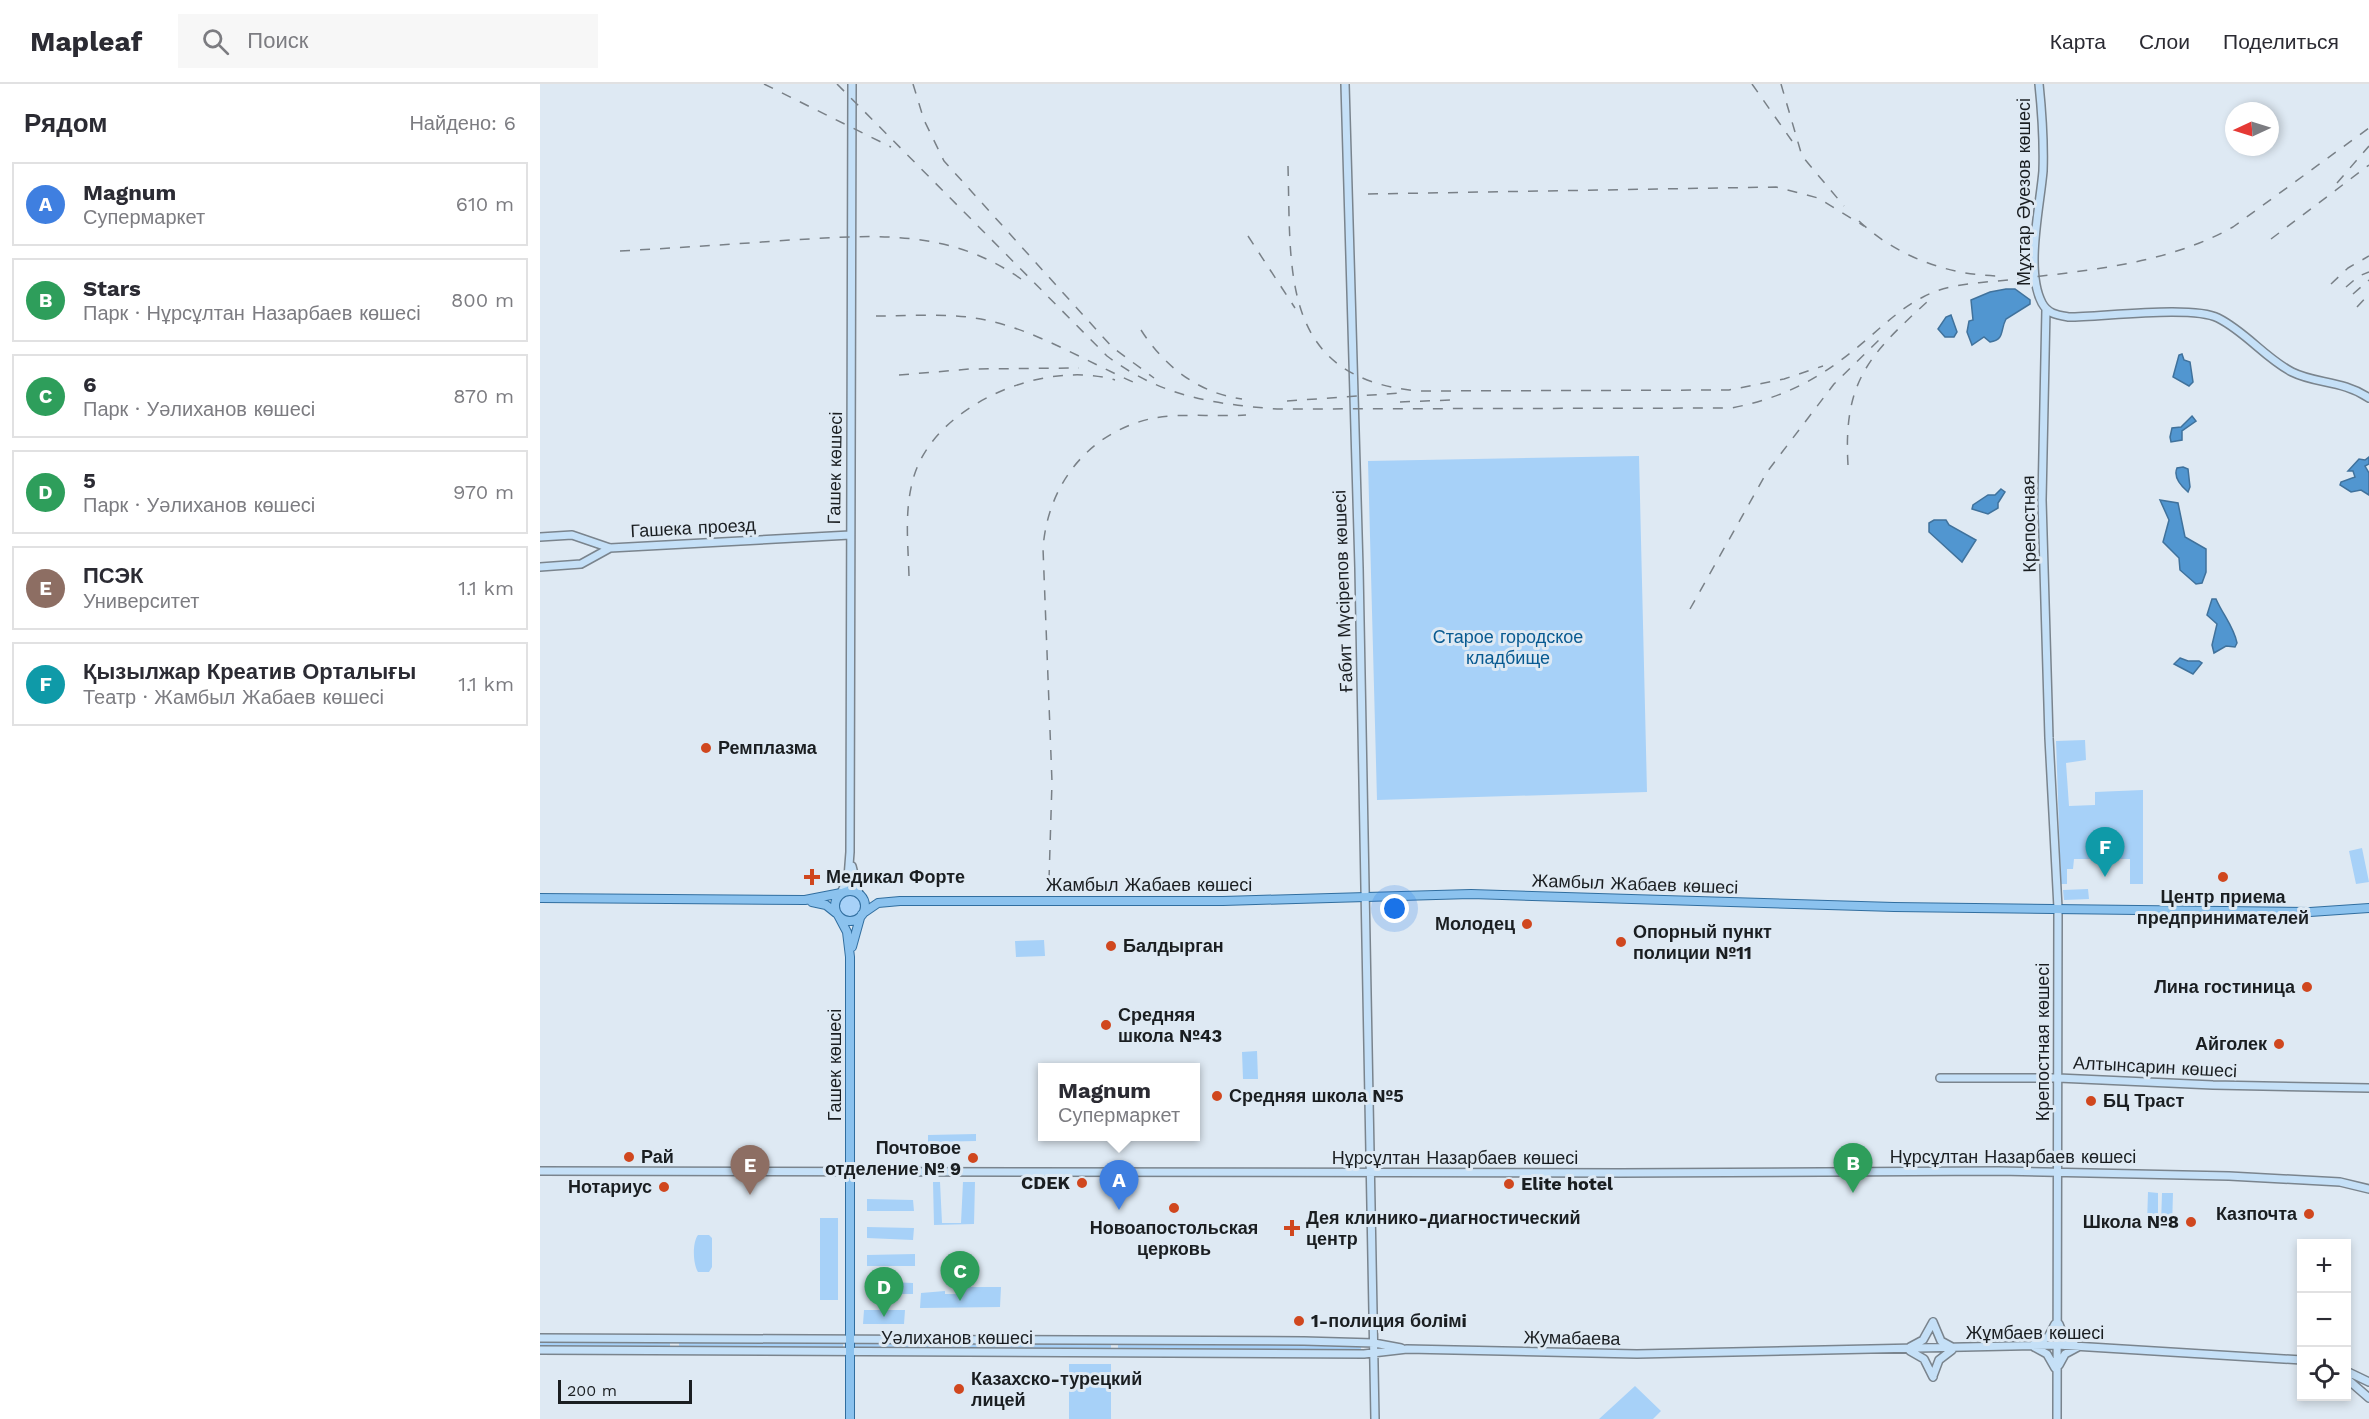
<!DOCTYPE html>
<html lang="ru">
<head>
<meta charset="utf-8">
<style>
  :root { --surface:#fff; --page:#f7f7f7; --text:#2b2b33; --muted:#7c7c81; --line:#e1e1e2; --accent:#0b8043 }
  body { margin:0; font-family:"Work Sans",sans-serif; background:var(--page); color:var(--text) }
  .controls { position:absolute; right:18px; bottom:18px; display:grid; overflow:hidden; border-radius:0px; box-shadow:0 3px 9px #0003 }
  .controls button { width:54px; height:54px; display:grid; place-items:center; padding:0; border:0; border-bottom:2px solid var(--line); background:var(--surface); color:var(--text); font:30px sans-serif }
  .compass { position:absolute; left:1685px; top:18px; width:54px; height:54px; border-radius:50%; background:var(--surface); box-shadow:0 3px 9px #0003; rotate:266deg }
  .scale { position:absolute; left:18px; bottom:15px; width:134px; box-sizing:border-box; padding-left:6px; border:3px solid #1a1e21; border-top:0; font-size:16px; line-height:21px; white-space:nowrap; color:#1a1e21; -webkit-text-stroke:4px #dee9f3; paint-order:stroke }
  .you { position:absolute; left:855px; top:825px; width:21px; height:21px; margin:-15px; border:4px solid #fff; border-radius:50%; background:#1a73e8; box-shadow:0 0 0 9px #1a73e833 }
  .badge { display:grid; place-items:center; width:39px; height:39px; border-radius:50%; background:var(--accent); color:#fff; font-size:20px; font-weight:700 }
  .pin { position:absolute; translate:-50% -50px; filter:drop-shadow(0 2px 3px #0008) }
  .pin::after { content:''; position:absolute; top:32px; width:21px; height:18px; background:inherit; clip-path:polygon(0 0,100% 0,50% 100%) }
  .popup { position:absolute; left:498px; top:979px; width:162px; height:78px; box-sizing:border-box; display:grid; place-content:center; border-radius:0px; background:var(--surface); filter:drop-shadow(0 2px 4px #0005); font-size:20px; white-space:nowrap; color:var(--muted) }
  .popup b { font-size:22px; color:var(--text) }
  .popup::after { content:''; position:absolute; left:50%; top:100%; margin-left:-12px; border:12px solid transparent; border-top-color:var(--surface) }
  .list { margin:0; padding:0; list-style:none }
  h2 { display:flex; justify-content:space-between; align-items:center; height:78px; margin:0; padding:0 24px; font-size:26px }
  h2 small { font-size:20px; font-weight:400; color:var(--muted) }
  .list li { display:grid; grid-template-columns:39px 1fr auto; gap:18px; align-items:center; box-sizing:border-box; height:84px; margin:0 12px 12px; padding:0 12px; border:2px solid var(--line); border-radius:0px }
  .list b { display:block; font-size:22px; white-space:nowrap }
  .list p { margin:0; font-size:20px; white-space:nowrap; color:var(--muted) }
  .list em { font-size:20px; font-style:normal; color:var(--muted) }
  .icon { flex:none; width:33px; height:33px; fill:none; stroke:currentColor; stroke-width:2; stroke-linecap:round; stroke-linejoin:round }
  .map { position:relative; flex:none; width:1829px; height:1335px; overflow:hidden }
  header { display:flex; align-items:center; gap:36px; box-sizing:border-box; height:84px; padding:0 30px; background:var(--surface); border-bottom:2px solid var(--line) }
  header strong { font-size:28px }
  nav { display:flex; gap:33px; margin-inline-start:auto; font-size:21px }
  .search { width:420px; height:54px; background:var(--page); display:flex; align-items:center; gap:15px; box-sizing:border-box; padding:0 21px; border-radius:0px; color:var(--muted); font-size:22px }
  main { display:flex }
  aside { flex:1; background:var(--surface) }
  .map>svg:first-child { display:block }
</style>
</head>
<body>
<header>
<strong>Mapleaf</strong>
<div class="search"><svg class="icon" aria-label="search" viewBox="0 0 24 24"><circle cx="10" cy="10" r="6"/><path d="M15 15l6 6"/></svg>Поиск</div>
<nav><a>Карта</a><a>Слои</a><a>Поделиться</a></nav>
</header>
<main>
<aside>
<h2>Рядом<small>Найдено: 6</small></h2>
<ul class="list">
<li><span class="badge" style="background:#3f7fe0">A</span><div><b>Magnum</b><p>Супермаркет</p></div><em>610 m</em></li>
<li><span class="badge" style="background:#2e9e5b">B</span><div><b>Stars</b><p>Парк · Нұрсұлтан Назарбаев көшесі</p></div><em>800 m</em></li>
<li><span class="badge" style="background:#2e9e5b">C</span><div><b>6</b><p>Парк · Уәлиханов көшесі</p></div><em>870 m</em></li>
<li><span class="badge" style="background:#2e9e5b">D</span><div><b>5</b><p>Парк · Уәлиханов көшесі</p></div><em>970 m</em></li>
<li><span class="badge" style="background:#8d6e63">E</span><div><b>ПСЭК</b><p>Университет</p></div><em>1.1 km</em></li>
<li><span class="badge" style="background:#0f9aa8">F</span><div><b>Қызылжар Креатив Орталығы</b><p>Театр · Жамбыл Жабаев көшесі</p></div><em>1.1 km</em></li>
</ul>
</aside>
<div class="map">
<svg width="1829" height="1335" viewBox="0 0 1829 1335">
  <rect width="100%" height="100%" fill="#dee9f3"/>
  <!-- green -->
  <path fill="#a7d1f8" d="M1099,372L1107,708L837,716L828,377Z
    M1545,656L1546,676L1526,679L1529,722L1555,721V708L1603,706V800H1590V775H1534L1533,785H1527V800H1521L1516,657Z
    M1822,764L1829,798L1816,800L1809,767Z
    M1548,805L1549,815L1524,816L1523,806Z
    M298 822a12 12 0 1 1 24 0a12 12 0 1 1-24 0Z
    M504,856L505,872L476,873L475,857Z
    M717,967L718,995H703L702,968Z
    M436,1050V1057L388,1058V1051Z
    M393,1098H400L402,1139H421L423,1098H435L434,1140L394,1141Z
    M1608,1108L1618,1109V1140H1607Z
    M1622,1109H1633L1632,1142L1621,1140Z
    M327,1115L373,1116L374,1127H327Z
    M280,1134H298V1216H280Z
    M327,1143L374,1144L373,1156L327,1154Z
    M158,1151H169L172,1154V1183L169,1188H158C153,1180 152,1159 158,1151Z
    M375,1170V1182H327V1171Z
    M327,1197L373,1199V1210H327Z
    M422,1203H461L460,1223L380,1224L381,1209L405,1207V1210H421Z
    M324,1226H365L364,1240H323Z
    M0,1258L130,1259V1264L0,1263Z
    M139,1259H303V1265L139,1264Z
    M315,1259L571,1260V1267L315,1266Z
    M578,1260L821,1261V1268L578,1267Z
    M529,1280H571V1335H529Z
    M1095,1302L1121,1327L1113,1335H1059Z"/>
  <!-- water -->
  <path fill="#5196d0" stroke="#40729c" stroke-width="1.5" d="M1466,205H1475L1490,216V220L1466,235C1460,246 1465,256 1450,258L1444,253L1432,261L1427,248L1429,237L1433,236L1431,216L1450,208Z
    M1411,231L1417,248L1414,253H1405L1398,245L1406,233Z
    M1642,270L1644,276L1650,278L1653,298L1649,302L1633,293L1639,271Z
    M1652,332L1656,337L1642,347V356L1631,358L1630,353L1632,344L1641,343Z
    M1829,373V380L1825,382L1829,389V411L1821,406L1811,408L1800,401L1801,398L1815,393L1813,387H1808L1819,375L1825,376Z
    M1643,383L1648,385L1650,403L1648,408C1641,402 1633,393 1637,384Z
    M1461,405L1465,408L1458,419V424L1448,430L1432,425L1433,421L1448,411H1455Z
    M1620,416L1638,419L1645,453L1666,465V488L1662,499L1656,500L1640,486L1639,474L1623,458L1629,436Z
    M1394,436H1406L1409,441L1436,456L1422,478L1389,448V439Z
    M1672,515H1676C1683,531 1694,543 1697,559L1695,563L1686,562L1674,569L1672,561L1677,540L1667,531Z
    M1640,574L1648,577H1659L1662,579L1653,590L1634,580Z"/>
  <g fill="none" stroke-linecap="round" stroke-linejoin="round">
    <!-- secondary casing -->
    <g stroke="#7a848d" stroke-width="10">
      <path id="secondary" d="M805,0L819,484L835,1335
        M1499,0C1502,29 1504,58 1503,87C1500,123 1485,187 1502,219C1508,230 1517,231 1529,233C1562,233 1653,221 1678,234C1706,248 1725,274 1752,288C1776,300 1802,296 1829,314
        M1506,225L1502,416L1509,654L1518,824L1517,1335
        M0,453L32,451L70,464L310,451
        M0,483L41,480L70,464
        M312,782L319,810
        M301,809L308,794L310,768L312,0
        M1400,994H1518L1673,1001L1829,1004
        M0,1087L1080,1089L1459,1087L1689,1092L1800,1098L1829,1105
        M1393,1238L1401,1257L1412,1263
        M1519,1240L1525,1255L1535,1261
        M0,1254L764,1257L834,1259L861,1264
        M1494,1260L1508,1253L1515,1240
        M1370,1263L1383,1256L1393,1238
        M1494,1263L1507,1270L1515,1284
        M0,1266L824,1270L867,1265L1097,1270L1517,1261L1762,1276
        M1370,1267L1384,1275L1393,1293
        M1519,1281L1525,1270L1538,1263
        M1806,1287L1829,1298
        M1393,1292L1399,1276L1412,1266
        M1806,1294L1829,1314"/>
    </g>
    <!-- primary casing -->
    <g stroke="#316e9f" stroke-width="10">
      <path id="primary" d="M295 822a15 15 0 1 1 30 0a15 15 0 1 1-30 0Z
        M0,814L265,816L301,809
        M272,818L286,821L296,829
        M322,830L338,819L360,817H683L931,810L1354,823L1770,828L1829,824
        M298,831L307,848L310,873V1335
        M312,863L320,834"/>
    </g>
    <!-- secondary -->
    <use href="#secondary" stroke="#c5e0f7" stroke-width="7"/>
    <!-- primary -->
    <use href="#primary" stroke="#8bc2ee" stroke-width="8"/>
    <!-- rail -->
    <path stroke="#798087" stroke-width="1.5" stroke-dasharray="10 10" stroke-linecap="butt" d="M224,0L351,63
      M297,0L567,272C620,312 672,320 737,325L1192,324C1241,314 1276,297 1314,266C1337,248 1357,226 1383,213C1411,198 1446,199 1477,195C1550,186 1627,180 1693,143L1829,44
      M373,0L384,36L404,77L572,263L614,294
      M1212,0L1252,57
      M1241,0L1262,72L1304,122
      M748,82C751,189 740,294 878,307L1189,306L1244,295L1283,282
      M1797,99L1829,62
      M828,110L1236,103L1278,114L1324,142
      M1319,137C1356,172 1407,191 1458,192
      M708,152L755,224
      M1731,155L1829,81
      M80,167C132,164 183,161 235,157C324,152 404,141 481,195
      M1791,200L1808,184L1829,172
      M1806,203L1819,192L1829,188
      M1813,210L1829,196
      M1817,223L1829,210
      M336,232C373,232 413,228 450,237C496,247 550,279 593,298
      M601,246C624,282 658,309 702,315
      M359,291L430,285L539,284
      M747,317L860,309
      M860,318L911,316
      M1308,381C1303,297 1329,271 1388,217
      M369,492C368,458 364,425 374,392C396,320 505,275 575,296
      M1150,525L1227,388L1294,300L1345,250
      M509,796L512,698L503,464C508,399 550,347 614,334C641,329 677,333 706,331"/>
  </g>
  <!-- markers -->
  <g fill="#d0471e" stroke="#dee9f3" stroke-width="2">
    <circle cx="166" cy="664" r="6"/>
    <path d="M269 784h6v6h6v6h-6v6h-6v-6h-6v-6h6z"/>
    <circle cx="1683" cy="793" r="6"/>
    <circle cx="987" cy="840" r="6"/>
    <circle cx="1081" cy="858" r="6"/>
    <circle cx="571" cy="862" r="6"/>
    <circle cx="1767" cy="903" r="6"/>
    <circle cx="566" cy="941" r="6"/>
    <circle cx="1739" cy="960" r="6"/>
    <circle cx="677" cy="1012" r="6"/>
    <circle cx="1551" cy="1017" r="6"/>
    <circle cx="89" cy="1073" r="6"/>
    <circle cx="433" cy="1074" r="6"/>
    <circle cx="542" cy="1099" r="6"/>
    <circle cx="969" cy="1100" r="6"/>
    <circle cx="124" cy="1103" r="6"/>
    <circle cx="634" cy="1124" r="6"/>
    <circle cx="1769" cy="1130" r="6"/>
    <circle cx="1651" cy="1138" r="6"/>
    <path d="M749 1135h6v6h6v6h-6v6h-6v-6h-6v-6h6z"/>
    <circle cx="759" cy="1237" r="6"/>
    <circle cx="419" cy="1305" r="6"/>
  </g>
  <g text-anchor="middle" stroke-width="6" stroke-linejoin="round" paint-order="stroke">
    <!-- street labels -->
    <g font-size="18" fill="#1a1e21" stroke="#dee9f3">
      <text transform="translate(1484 108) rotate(-90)" y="6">Мұхтар Әуезов көшесі</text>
      <text transform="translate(295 384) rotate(-89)" y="6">Гашек көшесі</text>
      <text transform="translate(1489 440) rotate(-91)" y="6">Крепостная</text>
      <text transform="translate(153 444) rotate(-3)" y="6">Гашека проезд</text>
      <text transform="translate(803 507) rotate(-92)" y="6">Ғабит Мүсірепов көшесі</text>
      <text transform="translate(1095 800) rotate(2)" y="6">Жамбыл Жабаев көшесі</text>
      <text x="609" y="807">Жамбыл Жабаев көшесі</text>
      <text transform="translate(1503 958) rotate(-90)" y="6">Крепостная көшесі</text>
      <text transform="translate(295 981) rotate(-90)" y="6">Гашек көшесі</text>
      <text transform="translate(1615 983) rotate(3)" y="6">Алтынсарин көшесі</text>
      <text x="1473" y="1079">Нұрсұлтан Назарбаев көшесі</text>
      <text x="915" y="1080">Нұрсұлтан Назарбаев көшесі</text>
      <text x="1495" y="1255">Жұмбаев көшесі</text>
      <text x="417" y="1260">Уәлиханов көшесі</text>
      <text transform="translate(1032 1254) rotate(1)" y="6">Жумабаева</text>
    </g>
    <!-- park labels -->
    <g font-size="18" fill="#085a91" stroke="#dee9f3">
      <text x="968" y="559">Старое городское<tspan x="968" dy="21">кладбище</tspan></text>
    </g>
    <!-- poi labels -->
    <g font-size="18" font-weight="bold" fill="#1a1e21" stroke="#dee9f3" text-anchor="start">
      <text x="178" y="670">Ремплазма</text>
      <text x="286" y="799">Медикал Форте</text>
      <text x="1683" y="819" text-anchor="middle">Центр приема<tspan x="1683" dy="21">предпринимателей</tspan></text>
      <text x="975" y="846" text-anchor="end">Молодец</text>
      <text x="1093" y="854">Опорный пункт<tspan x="1093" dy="21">полиции №11</tspan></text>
      <text x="583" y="868">Балдырган</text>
      <text x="1755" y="909" text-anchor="end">Лина гостиница</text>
      <text x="578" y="937">Средняя<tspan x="578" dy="21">школа №43</tspan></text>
      <text x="1727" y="966" text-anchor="end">Айголек</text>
      <text x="689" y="1018">Средняя школа №5</text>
      <text x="1563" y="1023">БЦ Траст</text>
      <text x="421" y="1070" text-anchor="end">Почтовое<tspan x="421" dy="21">отделение № 9</tspan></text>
      <text x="101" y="1079">Рай</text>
      <text x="530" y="1105" text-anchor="end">CDEK</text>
      <text x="981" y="1106">Elite hotel</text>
      <text x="112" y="1109" text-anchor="end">Нотариус</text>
      <text x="1757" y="1136" text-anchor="end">Казпочта</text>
      <text x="766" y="1140">Дея клинико-диагностический<tspan x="766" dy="21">центр</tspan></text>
      <text x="1639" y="1144" text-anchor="end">Школа №8</text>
      <text x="634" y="1150" text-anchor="middle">Новоапостольская<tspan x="634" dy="21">церковь</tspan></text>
      <text x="771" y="1243">1-полиция болiмi</text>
      <text x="431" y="1301">Казахско-турецкий<tspan x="431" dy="21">лицей</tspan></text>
    </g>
  </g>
</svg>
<div class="controls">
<button>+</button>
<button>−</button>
<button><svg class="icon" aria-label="locate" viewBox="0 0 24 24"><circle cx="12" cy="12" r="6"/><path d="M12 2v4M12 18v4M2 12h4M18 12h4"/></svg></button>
</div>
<svg class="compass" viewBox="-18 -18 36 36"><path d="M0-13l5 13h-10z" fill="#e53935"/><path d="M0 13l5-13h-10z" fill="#7c7c81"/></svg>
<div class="scale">200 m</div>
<div class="you"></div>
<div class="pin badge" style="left:579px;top:1126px;background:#3f7fe0">A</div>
<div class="popup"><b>Magnum</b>Супермаркет</div>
<div class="pin badge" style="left:1313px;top:1109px;background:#2e9e5b">B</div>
<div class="pin badge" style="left:420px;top:1217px;background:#2e9e5b">C</div>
<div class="pin badge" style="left:344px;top:1233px;background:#2e9e5b">D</div>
<div class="pin badge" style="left:210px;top:1111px;background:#8d6e63">E</div>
<div class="pin badge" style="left:1565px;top:793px;background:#0f9aa8">F</div>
</div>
</main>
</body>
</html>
